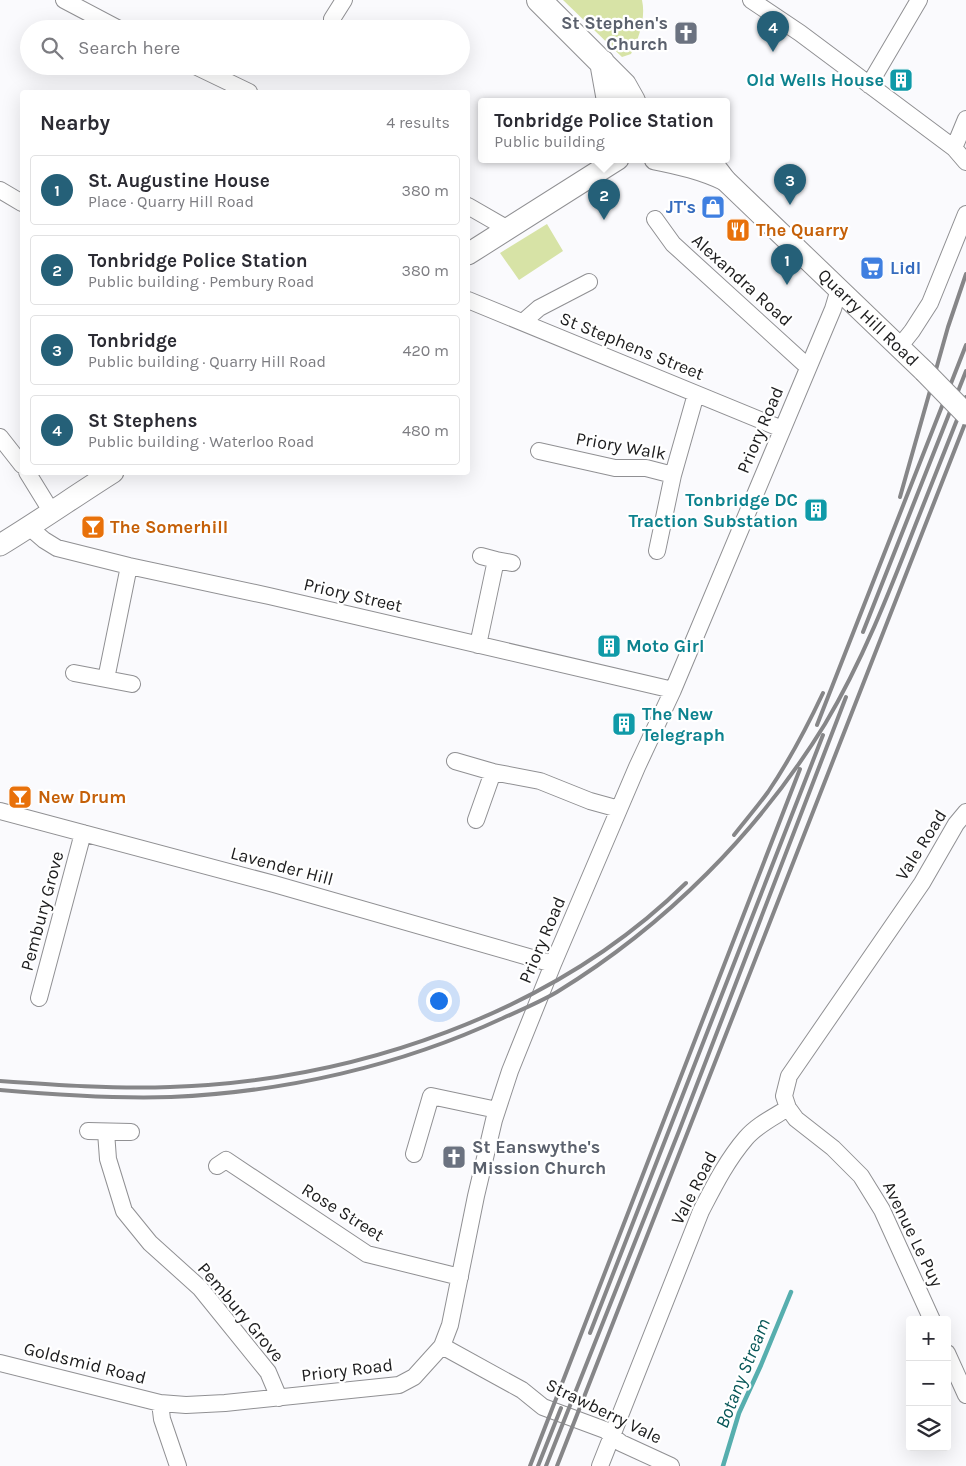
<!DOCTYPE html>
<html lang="en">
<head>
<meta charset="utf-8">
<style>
  :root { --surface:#fff; --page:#f2f2f3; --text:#2b2b33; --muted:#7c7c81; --line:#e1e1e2; --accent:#256078 }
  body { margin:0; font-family:Karla,sans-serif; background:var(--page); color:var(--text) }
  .controls { position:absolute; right:15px; bottom:15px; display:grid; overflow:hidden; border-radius:5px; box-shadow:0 5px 20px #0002 }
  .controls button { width:45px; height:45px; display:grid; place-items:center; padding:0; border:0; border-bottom:1px solid var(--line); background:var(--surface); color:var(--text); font:25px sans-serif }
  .you { position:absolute; left:438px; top:1000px; width:18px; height:18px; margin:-12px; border:4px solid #fff; border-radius:50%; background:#1a73e8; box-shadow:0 0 0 8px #1a73e833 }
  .badge { display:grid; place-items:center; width:32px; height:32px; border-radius:50%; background:var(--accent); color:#fff; font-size:16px; font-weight:700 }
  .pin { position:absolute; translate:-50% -41px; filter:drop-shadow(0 1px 2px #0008) }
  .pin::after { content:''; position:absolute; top:26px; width:18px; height:15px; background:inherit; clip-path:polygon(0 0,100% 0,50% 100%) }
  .popup { position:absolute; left:478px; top:98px; width:252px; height:65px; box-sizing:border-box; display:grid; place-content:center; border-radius:5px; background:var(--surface); filter:drop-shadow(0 1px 4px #0005); font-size:16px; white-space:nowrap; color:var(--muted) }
  .popup b { font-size:19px; color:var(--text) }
  .popup::after { content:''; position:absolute; left:50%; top:100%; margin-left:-10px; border:10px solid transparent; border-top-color:var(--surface) }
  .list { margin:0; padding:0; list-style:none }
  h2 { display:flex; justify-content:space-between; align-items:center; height:65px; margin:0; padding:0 20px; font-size:21px }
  h2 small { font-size:16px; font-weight:400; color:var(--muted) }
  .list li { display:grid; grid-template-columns:32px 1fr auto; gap:15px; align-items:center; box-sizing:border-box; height:70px; margin:0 10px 10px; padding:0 10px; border:1px solid var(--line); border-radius:5px }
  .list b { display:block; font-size:19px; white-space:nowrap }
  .list p { margin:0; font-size:16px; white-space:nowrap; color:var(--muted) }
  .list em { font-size:16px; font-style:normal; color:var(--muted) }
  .icon { flex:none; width:28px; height:28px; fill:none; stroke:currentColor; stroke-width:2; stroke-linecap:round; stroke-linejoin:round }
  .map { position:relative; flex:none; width:966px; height:1466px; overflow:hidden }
  .search { position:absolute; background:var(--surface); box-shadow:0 5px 20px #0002; left:20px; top:20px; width:450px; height:55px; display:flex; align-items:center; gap:12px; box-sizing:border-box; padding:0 18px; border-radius:28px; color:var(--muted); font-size:19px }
  .panel { position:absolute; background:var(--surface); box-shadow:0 5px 20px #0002; left:20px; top:90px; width:450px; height:385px; border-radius:5px }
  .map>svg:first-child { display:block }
</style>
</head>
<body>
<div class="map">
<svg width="966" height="1466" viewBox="0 0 966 1466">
  <rect width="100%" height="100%" fill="#fafafd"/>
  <!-- green -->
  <path fill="#d7e3a6" d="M563,0H642C646,18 639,38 631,54L622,57Z
    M547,224L563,251L519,280L500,253Z"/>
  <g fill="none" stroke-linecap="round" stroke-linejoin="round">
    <!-- stream -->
    <path stroke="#56aeae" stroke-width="4.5" d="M723,1466L739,1413L761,1365L791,1292"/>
    <!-- minor casing -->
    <g stroke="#909093" stroke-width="18">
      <path id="minor" d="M64,0L119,29
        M751,0L800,33L954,148L966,162
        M332,19L344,0
        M195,66L249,92
        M869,85L919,0
        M954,148L966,119
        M0,190L22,203
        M468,206L508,229
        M655,219L673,244L808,367
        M468,300L782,429
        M523,322L539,308L589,282
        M900,346L912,331L930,303L966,214
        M0,437L22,465
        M539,451L615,468H646L673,475L696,394
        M27,472L51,511
        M29,527L44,540L57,548L129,566L269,596L673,690
        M657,551L673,475
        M481,556L496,560
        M478,645L496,560L512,563
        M74,673L132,684
        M106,679L129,566
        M455,761L493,772L540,781L590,801L619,809
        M0,811L274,884L553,964
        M476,820L493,772
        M39,998L83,833
        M88,1131L131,1132
        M106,1132L108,1159L124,1211L150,1243L200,1288L268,1372L279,1398
        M414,1154L431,1096L497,1110
        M217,1166L226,1160L367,1254L460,1277
        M932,1320L882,1210L861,1176L833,1148L796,1119L788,1108L784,1096L789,1076L922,883L956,824L966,812
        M442,1346L522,1390L543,1407L605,1430L621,1443L671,1466
        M947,1353L966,1395
        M0,1363L160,1403L186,1405L225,1403L399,1385L414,1377L442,1346L450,1325L476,1196L494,1120L510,1071L553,964L637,767L673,690L833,309L839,289
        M160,1403L162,1419L178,1466
        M600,1466L701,1211C714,1186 727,1160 746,1138C757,1125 774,1117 788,1108"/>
    </g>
    <!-- major casing -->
    <g stroke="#909093" stroke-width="23">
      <g id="major">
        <path d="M655,159C680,164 702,169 725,180"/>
        <path id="s1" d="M709,159L725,180L924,371"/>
        <path d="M468,254L618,159"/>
        <path d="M0,545C38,522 75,496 113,472"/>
      </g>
    </g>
    <!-- highway casing -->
    <g stroke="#909093" stroke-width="26">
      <path id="highway" d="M539,0L624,85L633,101
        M602,62L609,101"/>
    </g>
    <!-- minor -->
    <use href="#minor" stroke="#fff" stroke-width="16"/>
    <!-- major -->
    <use href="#major" stroke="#fff" stroke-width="21"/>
    <!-- highway -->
    <use href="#highway" stroke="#fff" stroke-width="24"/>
    <!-- rail -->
    <path stroke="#868688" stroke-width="4" d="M900,497L948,327L966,274
      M863,632L966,371
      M817,725L966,345
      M734,835C745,821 757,807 768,792C789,761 807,727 823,693
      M0,1081C56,1085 114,1089 170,1087C354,1081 553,1014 686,883
      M0,1090C57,1095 115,1099 171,1097C285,1092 400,1066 503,1018C521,1010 540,1002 557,992C666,925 758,833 825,724C862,662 889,593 915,526C932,483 949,440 966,397
      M590,1333L823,735
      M530,1466L800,769
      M538,1466L561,1408
      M546,1466L679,1131L846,697
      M557,1466L966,421"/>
    <!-- major-bridge casing -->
    <g stroke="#909093" stroke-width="23" stroke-linecap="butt">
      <path id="major-bridge" d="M924,371L966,414"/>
    </g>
    <!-- major-bridge -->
    <use href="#major-bridge" stroke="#fff" stroke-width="21"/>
  </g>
  <!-- icons -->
  <defs>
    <g id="church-square" transform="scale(1.25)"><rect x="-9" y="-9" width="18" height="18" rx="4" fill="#6b7280" stroke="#fff"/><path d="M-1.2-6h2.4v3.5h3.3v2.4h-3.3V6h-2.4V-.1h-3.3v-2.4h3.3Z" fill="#fff"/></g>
    <g id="building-square" transform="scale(1.25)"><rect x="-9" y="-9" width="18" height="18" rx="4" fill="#0f9aa8" stroke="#fff"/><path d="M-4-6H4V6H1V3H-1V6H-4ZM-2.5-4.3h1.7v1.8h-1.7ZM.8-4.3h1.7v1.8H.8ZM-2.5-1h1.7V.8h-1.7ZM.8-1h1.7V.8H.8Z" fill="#fff"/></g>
    <g id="shop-square" transform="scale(1.25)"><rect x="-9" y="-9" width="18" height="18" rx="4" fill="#3f7fe0" stroke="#fff"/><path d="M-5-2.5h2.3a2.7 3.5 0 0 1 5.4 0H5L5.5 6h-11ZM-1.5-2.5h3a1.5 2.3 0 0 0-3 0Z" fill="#fff"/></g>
    <g id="restaurant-square" transform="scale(1.25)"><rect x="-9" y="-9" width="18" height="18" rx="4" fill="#e8710a" stroke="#fff"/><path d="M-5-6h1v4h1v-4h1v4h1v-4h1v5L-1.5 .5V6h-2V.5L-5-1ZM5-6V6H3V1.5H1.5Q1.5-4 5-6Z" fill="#fff"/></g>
    <g id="supermarket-square" transform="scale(1.25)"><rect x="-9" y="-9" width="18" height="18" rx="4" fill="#3f7fe0" stroke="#fff"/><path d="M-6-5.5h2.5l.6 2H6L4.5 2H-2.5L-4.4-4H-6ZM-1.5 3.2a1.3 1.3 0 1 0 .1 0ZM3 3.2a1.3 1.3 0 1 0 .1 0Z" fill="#fff"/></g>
    <g id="bar-square" transform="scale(1.25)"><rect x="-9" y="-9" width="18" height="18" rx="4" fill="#e8710a" stroke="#fff"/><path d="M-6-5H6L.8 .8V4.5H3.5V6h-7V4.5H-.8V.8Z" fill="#fff"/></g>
  </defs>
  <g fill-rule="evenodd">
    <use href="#church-square" x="686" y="33"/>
    <use href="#building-square" x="901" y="80"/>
    <use href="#shop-square" x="713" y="207"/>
    <use href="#restaurant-square" x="738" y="230"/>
    <use href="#supermarket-square" x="872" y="268"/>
    <use href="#building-square" x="816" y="510"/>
    <use href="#bar-square" x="93" y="527"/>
    <use href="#building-square" x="609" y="646"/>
    <use href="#building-square" x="624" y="724"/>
    <use href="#bar-square" x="20" y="797"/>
    <use href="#church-square" x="454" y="1157"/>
  </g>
  <g text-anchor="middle" stroke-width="4.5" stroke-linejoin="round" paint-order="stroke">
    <!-- worship labels -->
    <g font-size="18" font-weight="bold" fill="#5b616d" stroke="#fff" text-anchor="end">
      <text x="668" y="29">St Stephen's<tspan x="668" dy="21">Church</tspan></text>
      <text x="472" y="1153" text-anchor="start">St Eanswythe's<tspan x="472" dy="21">Mission Church</tspan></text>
    </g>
    <!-- culture labels -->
    <g font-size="18" font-weight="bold" fill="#0d838f" stroke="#fff" text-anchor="end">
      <text x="884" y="86">Old Wells House</text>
      <text x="798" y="506">Tonbridge DC<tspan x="798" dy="21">Traction Substation</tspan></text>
      <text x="626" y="652" text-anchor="start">Moto Girl</text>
      <text x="642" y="720" text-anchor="start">The New<tspan x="642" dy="21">Telegraph</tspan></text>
    </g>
    <!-- shop labels -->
    <g font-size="18" font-weight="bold" fill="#366cbe" stroke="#fff" text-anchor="end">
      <text x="696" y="213">JT's</text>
      <text x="890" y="274" text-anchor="start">Lidl</text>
    </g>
    <!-- food labels -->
    <g font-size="18" font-weight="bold" fill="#c56008" stroke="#fff" text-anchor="start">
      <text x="756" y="236">The Quarry</text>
      <text x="110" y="533">The Somerhill</text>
      <text x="38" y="803">New Drum</text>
    </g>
    <!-- street labels -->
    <g font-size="18" fill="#1c1c1d" stroke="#fff">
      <text transform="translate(742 280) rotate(42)" y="6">Alexandra Road</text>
      <text dy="6" stroke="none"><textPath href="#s1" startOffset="225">Quarry Hill Road</textPath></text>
      <text transform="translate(632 346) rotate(22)" y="6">St Stephens Street</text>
      <text transform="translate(760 430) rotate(-67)" y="6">Priory Road</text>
      <text transform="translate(621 446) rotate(10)" y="6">Priory Walk</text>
      <text transform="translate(353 595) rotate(13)" y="6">Priory Street</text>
      <text transform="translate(921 845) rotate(-58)" y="6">Vale Road</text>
      <text transform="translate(282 866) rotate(15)" y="6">Lavender Hill</text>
      <text transform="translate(42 911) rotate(-75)" y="6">Pembury Grove</text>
      <text transform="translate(542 940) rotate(-67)" y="6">Priory Road</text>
      <text transform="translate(694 1188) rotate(-63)" y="6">Vale Road</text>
      <text transform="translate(343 1212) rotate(32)" y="6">Rose Street</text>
      <text transform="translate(913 1234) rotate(64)" y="6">Avenue Le Puy</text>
      <text transform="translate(241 1312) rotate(50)" y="6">Pembury Grove</text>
      <text transform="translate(85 1363) rotate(14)" y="6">Goldsmid Road</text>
      <text transform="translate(347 1370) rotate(-7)" y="6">Priory Road</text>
      <text transform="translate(604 1411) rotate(26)" y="6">Strawberry Vale</text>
    </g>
    <!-- water labels -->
    <g font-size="19" font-style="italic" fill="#085758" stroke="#fff">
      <text transform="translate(742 1373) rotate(-68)" y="7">Botany Stream</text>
    </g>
  </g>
</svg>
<div class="controls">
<button>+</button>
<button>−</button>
<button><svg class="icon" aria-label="layers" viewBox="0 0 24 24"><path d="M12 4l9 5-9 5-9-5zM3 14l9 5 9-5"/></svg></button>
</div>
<div class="you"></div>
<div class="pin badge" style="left:787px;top:285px">1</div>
<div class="pin badge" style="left:604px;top:220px">2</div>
<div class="popup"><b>Tonbridge Police Station</b>Public building</div>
<div class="pin badge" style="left:790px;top:205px">3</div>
<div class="pin badge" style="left:773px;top:52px">4</div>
<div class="search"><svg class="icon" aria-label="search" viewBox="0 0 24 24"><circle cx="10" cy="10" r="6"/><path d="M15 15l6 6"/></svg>Search here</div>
<section class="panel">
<h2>Nearby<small>4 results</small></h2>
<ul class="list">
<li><span class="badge">1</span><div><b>St. Augustine House</b><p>Place · Quarry Hill Road</p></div><em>380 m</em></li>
<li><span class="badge">2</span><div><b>Tonbridge Police Station</b><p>Public building · Pembury Road</p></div><em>380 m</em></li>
<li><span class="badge">3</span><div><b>Tonbridge</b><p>Public building · Quarry Hill Road</p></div><em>420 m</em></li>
<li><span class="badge">4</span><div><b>St Stephens</b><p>Public building · Waterloo Road</p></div><em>480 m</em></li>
</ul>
</section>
</div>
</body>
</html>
